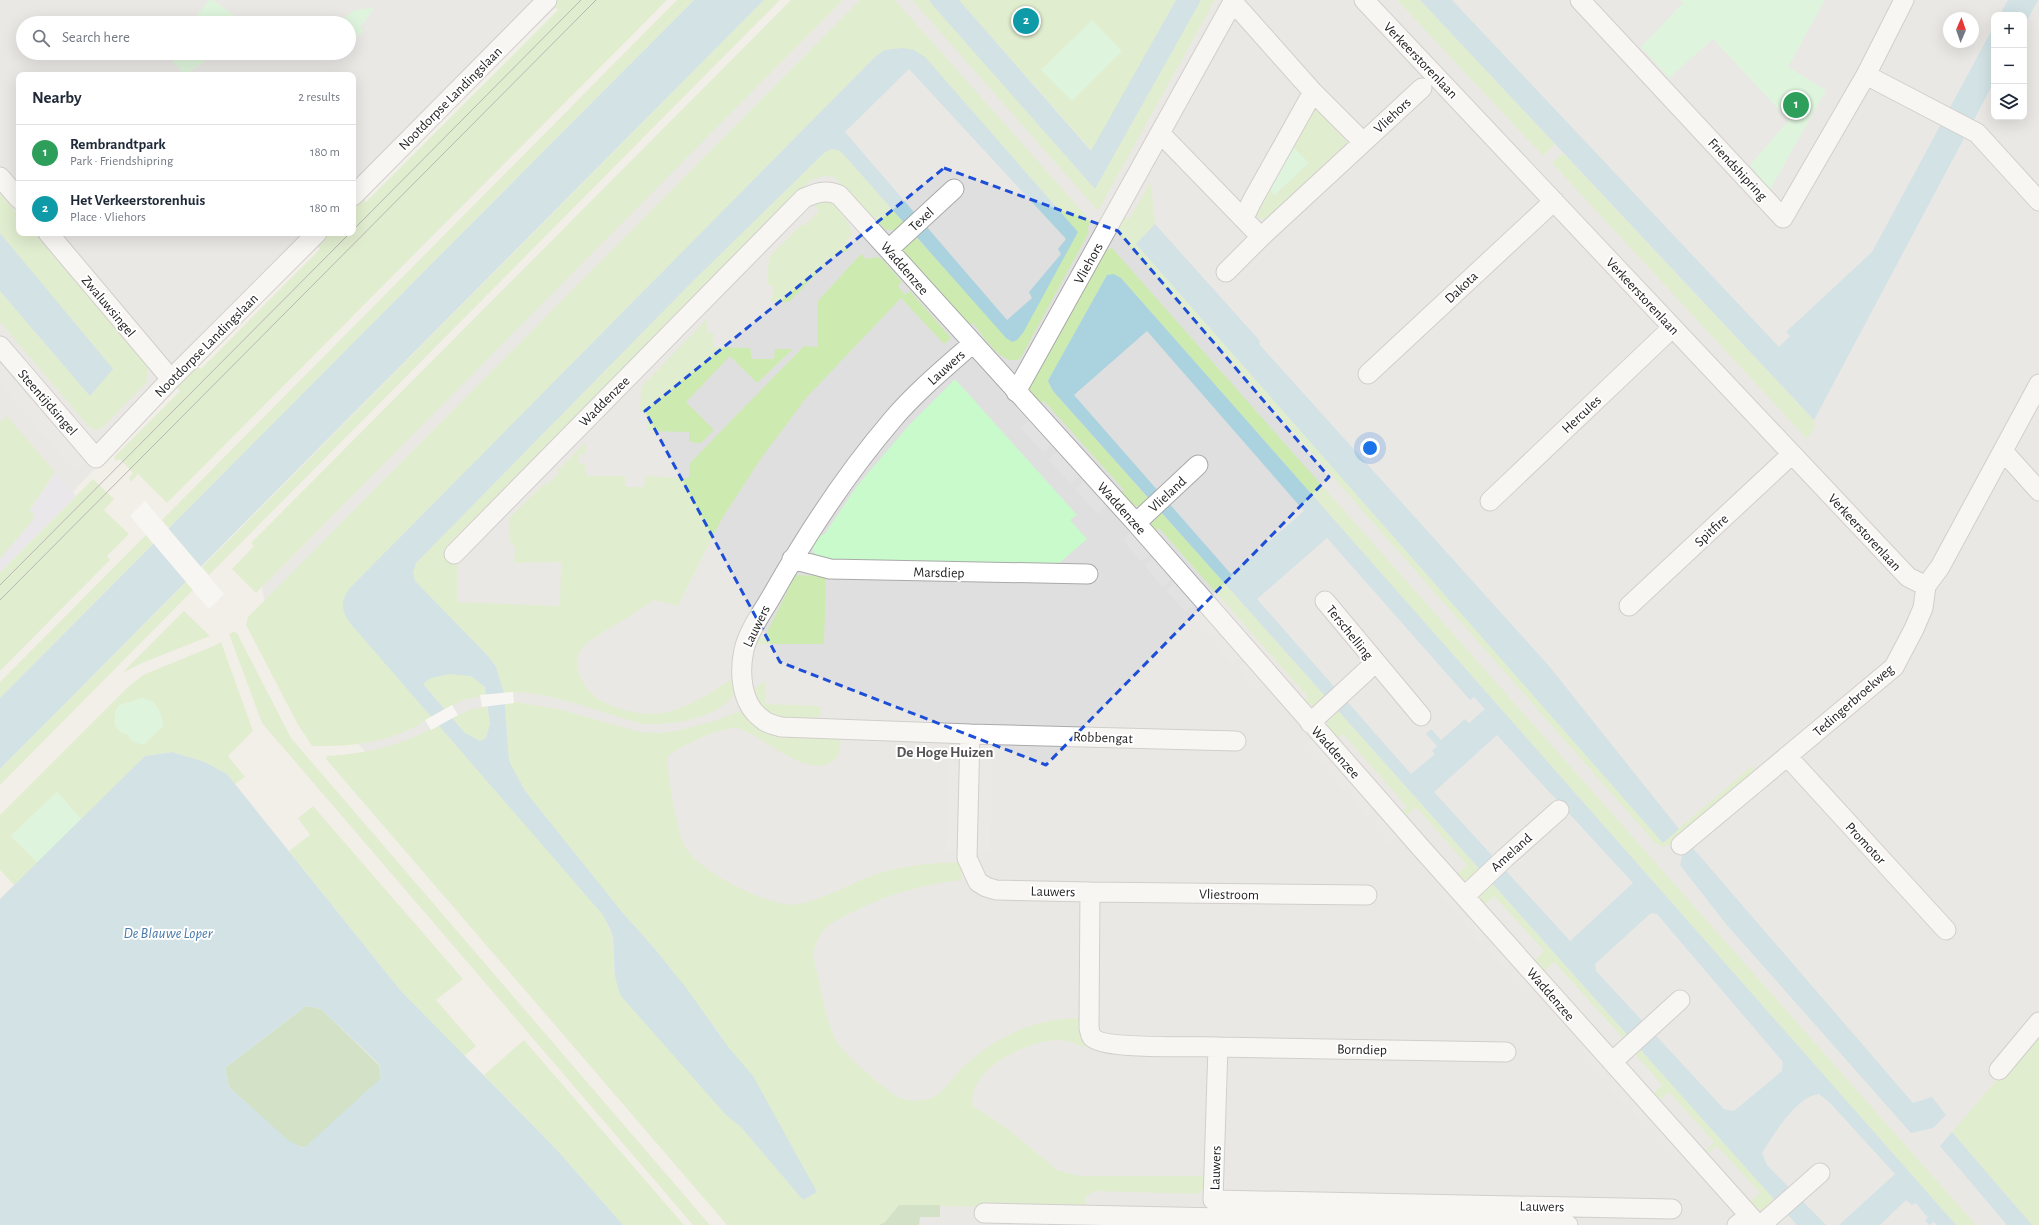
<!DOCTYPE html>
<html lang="en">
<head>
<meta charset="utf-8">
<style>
  :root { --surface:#fff; --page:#f6f6f7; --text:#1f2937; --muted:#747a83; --line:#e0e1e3; --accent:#d40000 }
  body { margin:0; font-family:"Alegreya Sans",sans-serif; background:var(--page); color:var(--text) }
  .controls { position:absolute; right:12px; top:12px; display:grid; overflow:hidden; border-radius:8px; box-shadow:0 4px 16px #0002 }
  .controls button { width:36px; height:36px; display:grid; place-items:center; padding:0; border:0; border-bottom:1px solid var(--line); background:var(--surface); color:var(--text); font:20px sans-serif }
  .compass { position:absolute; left:1943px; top:12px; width:36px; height:36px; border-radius:50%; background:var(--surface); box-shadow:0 4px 16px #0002; rotate:2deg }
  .you { position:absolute; left:1370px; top:448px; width:14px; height:14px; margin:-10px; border:3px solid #fff; border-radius:50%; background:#1a73e8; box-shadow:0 0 0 6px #1a73e833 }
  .badge { display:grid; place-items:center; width:26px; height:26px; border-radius:50%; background:var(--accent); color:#fff; font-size:13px; font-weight:700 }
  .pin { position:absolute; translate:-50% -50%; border:2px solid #fff; box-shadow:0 1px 4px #0006 }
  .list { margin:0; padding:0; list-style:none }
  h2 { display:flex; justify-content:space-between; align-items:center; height:52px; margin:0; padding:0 16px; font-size:17px }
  h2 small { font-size:13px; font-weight:400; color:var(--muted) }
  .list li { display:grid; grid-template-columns:26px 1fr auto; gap:12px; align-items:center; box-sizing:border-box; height:56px; padding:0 16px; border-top:1px solid var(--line) }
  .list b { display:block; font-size:15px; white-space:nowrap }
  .list p { margin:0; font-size:13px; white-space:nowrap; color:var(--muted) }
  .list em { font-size:13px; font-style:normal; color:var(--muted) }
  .icon { flex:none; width:22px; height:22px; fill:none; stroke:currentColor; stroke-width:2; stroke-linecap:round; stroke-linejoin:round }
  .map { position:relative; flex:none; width:2039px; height:1225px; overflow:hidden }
  .search { position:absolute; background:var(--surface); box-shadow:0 4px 16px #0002; left:16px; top:16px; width:340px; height:44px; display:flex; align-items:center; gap:10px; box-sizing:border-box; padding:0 14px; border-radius:22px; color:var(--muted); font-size:15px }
  .panel { position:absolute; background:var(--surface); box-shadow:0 4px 16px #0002; left:16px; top:72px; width:340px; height:164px; border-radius:8px }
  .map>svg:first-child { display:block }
</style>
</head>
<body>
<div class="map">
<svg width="2039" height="1225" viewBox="0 0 2039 1225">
  <rect width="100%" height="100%" fill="#f2efe9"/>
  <!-- residential -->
  <path fill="#e0dfdf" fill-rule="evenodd" d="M0,0H563L353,208V75H19V233H328L154,406L0,569ZM23,23H349V53H23Z
    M803,0H2039V1225H770L273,644L257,562ZM1994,15H2024V117H1994ZM1949,18H1973V42H1949Z"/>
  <!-- grass -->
  <path fill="#cdebb0" d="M556,0H667L167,503L138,474L131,482L129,478L133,473L120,459L116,461L114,457L180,391L174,385L195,364L201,369L320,249L315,243L325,233H353V216L356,212L353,209V205L361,197L366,202L558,10L552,4Z
    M677,0H694L169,528L162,520Z
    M764,0H780L209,575L202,567Z
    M791,0H843L256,593L232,569L254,546L251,543Z
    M860,0H895L1089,219L1090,223L1087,229L1089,232L1020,359C1001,367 984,336 973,323L969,326L902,249L914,235L1012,342L1078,232L925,57L884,50L873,59L350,588V623L432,716C397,742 354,747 312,746L297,723L246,625L248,617Z
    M912,0H931L930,1L1095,189L1201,0H1215L1098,211Z
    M959,0H1176L1092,151Z
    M1397,0H1420L1555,144L1543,156Z
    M1312,105L1348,143L1267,219H1261L1254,215L1266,185L1275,195L1308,163L1290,144Z
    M831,149L838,150L844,155L906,225L899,230H886L834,177L824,176L811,180L445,548L458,560L457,602L560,606L561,562L514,563L516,548L510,542L509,518L545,483L547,485L559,473L557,471L586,442V454H579L578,463L586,464V476H625V487H644L645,476L689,478L690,463L804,346L817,347L818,301L858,257L863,254L865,259L878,257L883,260L902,282L898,286L905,295L910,291L951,338L944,344L901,298L806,398L760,460L721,520L678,606L654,600C638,611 622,621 605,631C599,636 590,639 585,645C566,662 585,693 604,702C617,709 636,714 651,714C682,714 708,693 734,678L736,693C716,719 674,725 644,724C606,715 541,687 504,693L496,667L488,656L415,581L412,573L416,563L693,281L824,153Z
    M1563,153L1814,420L1815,427L1807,439L1552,163Z
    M1151,182L1155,224L1136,244L1663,842L1752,766L1755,772L1670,845L1663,847L1655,843L1117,232L1115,227L1123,216L1129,219Z
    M0,193L19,216V233H34L148,367L147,382L102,428L96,430L89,427L0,322V291L90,396L113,369L0,233Z
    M816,201C820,201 825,200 829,202C838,206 852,225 852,235L846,241L852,245L844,253L838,252L789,302H771L774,288L767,283L769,257L802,224L804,226L819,211L813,205Z
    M1112,248L1976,1225H1956L1121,278L1107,275L1048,381L1053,391L1150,500L1140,507L1129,504L1119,495L1124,490L1044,401L1038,405C1032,397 1028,392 1030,382L1104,250Z
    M707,319V333H714V347L750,348L752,359H774L775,349H793L757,383L730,356L686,402L714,430L701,443L689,442V432L647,431V417L640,411L641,387Z
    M7,416L55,472L30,511L33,512L34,519L0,559V421Z
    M93,479L114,499L104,510L129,534L107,556L110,560L0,671V572Z
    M1158,509L1327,698L1316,707L1303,702L1308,697L1159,528L1153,533L1149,523Z
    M146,535L153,544L0,698V682Z
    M796,575L826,576L824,644H753L757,637L764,638L788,590L783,588L788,580Z
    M186,582L193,590L0,785V769Z
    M184,611L210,636L142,663L122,673Z
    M233,632L237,633L291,738L710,1225H693L262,723L229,634Z
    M221,642L253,731L228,756L245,777L235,784L227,774L205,762L172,752L145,756L82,820L57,792L11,836L38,863L14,885L0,870V815L127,688L143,675L216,645Z
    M450,674C467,674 482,676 487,695L463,700L445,709L423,684L431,678Z
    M765,681V704L820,706L821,714L816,719C784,719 767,722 752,690Z
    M516,702L562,710L640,732L657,733L676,731L711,722L743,710L840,736C841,747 841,757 830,763C810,775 773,747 755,736C750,734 743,729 738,728C719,727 683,745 668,756C666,771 678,834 685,847C701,873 766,905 795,905C800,904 806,902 810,901C830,895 847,886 866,878C895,866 929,863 961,862V880C919,886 891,893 853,912C843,917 832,921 824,930C818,937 815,945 813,955C819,979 825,1018 836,1040C842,1052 885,1090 898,1097C909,1102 922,1102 933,1097C945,1091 953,1077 963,1067C995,1037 1034,1018 1079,1018L1081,1039L1086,1046L1085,1048C1076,1044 1068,1040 1059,1040C1028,1040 966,1070 973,1106L1007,1128L1057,1170L1080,1176H1208L1206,1186L1198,1194L1094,1191L1086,1197L1085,1209L899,1205L885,1222L879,1225H727L326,759L327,756C366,754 405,745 439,724L603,915L612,936L614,974L726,1115L740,1126L803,1200L817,1192L715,1027L654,948L622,912L525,791L509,761L505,704Z
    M488,706L490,724L486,738L480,741L465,733L453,718L469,710Z
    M1335,707L1482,872L1472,880L1460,879L1456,875L1467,865L1416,807L1405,817L1401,812L1407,807L1343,734L1337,740C1324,725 1324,722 1335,707Z
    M313,806L463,979L436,1000L476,1046L464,1056L401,991L289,851L310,835L298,818Z
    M1490,881L1631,1039L1627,1043L1554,963L1545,971L1535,960L1544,951L1494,897L1485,905L1479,900V895Z
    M2039,1031V1225H2032L1952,1132Z
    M524,1040L684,1225H623L557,1150L484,1075Z
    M1640,1048L1778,1203L1767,1211L1755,1209L1748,1203L1760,1193L1717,1146L1706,1154L1704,1152L1714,1142L1669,1092L1661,1099L1653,1093L1662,1085L1634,1053Z"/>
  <!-- forest -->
  <path fill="#add19e" d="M306,1006L321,1009L379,1065L381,1079L305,1148L289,1142L229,1087L225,1068Z
    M899,1205H940V1217H920L919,1225H879L885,1222Z"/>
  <!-- park -->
  <path fill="#c8facc" d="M209,0H213L245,23H191Z
    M1680,0H1825L1788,67L1826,90L1770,190L1750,165L1789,120L1713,39L1669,78L1641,47L1683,3Z
    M375,7L360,27L364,31L349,42V23H338L353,11Z
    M1092,20L1122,51L1072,101L1041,70Z
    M168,53H216L185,75L167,55Z
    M1290,144L1309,163L1274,195L1266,185Z
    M955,379L1077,515L1070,520L1087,539L1058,564L826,561C811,556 810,547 816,534L824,535L857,486L910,424Z
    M140,698C157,699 162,712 163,727L143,745L134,742L129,738V735L122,733L115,726C113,697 123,707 140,698Z
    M57,792L82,820L38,863L11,836Z"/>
  <!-- parking -->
  <path fill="#e2e2e2" d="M703,308L708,313L631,390L626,386Z
    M0,358L88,461L75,472L0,385Z
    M1029,420L1052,445L1043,453L1021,428Z
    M1057,451L1079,476L1071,484L1048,459Z
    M1084,481L1107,506L1098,514L1075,489Z
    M1131,532L1150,554L1141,561L1123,540Z
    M1153,557L1171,579L1163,587L1144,565Z
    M1175,583L1194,605L1185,612L1166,590Z
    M1200,610L1218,632L1210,639L1191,617Z
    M1222,635L1241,657L1232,664L1214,643Z
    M1245,662L1264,683L1255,691L1237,669Z
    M1311,738L1330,759L1322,767L1303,746Z
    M978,756H993L990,852H976Z
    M948,763H962L960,852H946Z
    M1335,764L1353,785L1345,792L1326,771Z
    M1357,789L1376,811L1367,818L1349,796Z
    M1380,815L1398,836L1389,844L1371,822Z
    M1445,885L1467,911L1459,918L1437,893Z
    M1494,896L1544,951L1535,960L1485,905Z
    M1471,915L1490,937L1481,945L1462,923Z
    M1494,941L1513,963L1504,970L1486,949Z
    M1554,962L1627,1043L1617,1051L1545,971Z
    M1517,969L1535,990L1527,997L1508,976Z
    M1588,1046L1611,1072L1602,1079L1580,1054Z
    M1634,1053L1662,1086L1653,1093L1625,1061Z
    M1614,1076L1633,1097L1624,1105L1605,1083Z
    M1637,1102L1656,1123L1648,1131L1629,1110Z
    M1661,1128L1683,1153L1675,1161L1652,1136Z"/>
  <!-- plaza -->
  <path fill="#dddde8" d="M55,472L76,496L0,572V559L34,519L33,512L29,511Z"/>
  <!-- water -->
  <path fill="#aad3df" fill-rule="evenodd" d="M694,0H764L0,769V698Z
    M931,0H959L1091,151L1176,0H1201L1095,189L929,1Z
    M1420,0H1452L1779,347L1790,336L1786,332L1872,252L1994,26V82L1814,420Z
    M2008,0H2038L2024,26V15H2000Z
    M903,48L914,50L925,57L1078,232L1023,333L1017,340L1012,342L1006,338L844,155L838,150L831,149L824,153L693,281L416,563L413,573L415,581L488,656L496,667L504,693L509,761L525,791L622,912L654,948L687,989L729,1048L753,1076L817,1192L803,1200L740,1126L726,1115L621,996C612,976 615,958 613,938C612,930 606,922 603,915L350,623C341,610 340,601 350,588L873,59L884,50ZM909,69L1066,239L1058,249L1061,254L1029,292L1032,298L1007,320L845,132ZM450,674L471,676L485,687L490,724L486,738L480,741L465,733L423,684L431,678Z
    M1155,224L1260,341L1259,344L1549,666L1679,829L1663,843L1136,244Z
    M0,233L113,369L90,396L0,291Z
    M1114,274L1121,278L1956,1225H1937L1934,1222L1929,1225L1925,1220L1928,1218L1916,1203L1912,1205L1906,1200L1880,1225H1839L1895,1174L1830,1103L1819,1094C1797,1096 1773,1135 1762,1153L1767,1165L1826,1225H1797L1053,391L1048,381L1050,377L1107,275ZM1147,331L1304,511L1231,574L1074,395ZM1327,538L1470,700L1474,697L1485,709L1469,723L1465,719L1441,740L1431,729L1426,734L1437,746L1432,751L1435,754L1411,774L1257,599ZM1497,735L1633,883L1570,941L1434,792ZM1651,913L1657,914L1783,1062L1782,1071L1734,1111L1724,1109L1596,971L1595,964Z
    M172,752L205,762L227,774L401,991L557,1150L623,1225H0V899L145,756ZM306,1006L321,1009L379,1064L381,1078L304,1148L289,1141L229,1087L225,1068Z
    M1692,847L1913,1103L1932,1097L1946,1115L1933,1128L1911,1133L1726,924L1680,865L1683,853Z
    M1952,1132L2032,1225H2007L1940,1146Z"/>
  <!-- pier -->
  <path fill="#fff" d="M145,501L224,594L209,609L130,516Z
    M513,692L514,703L482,707L480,695Z
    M452,705L458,715L431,730L425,720Z"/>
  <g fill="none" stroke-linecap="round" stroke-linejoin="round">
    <!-- street casing -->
    <g stroke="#a9a9a9" stroke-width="21">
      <path id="street" d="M1364,0L1908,577L1926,586
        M1580,0L1783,218L1866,75L1904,0
        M1233,2L1313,92L1363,142
        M1866,75L1977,133L2039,201
        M1160,133L1261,237
        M0,177L19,199
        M353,196L547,0
        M1244,218L1252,201L1313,92
        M48,233L171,379
        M889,249L954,189
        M1226,272L1261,237L1422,88
        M972,344C945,368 917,391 893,419C845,475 806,535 770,599C761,614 748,632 744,650C739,673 741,704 762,719C767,724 775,725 781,727L970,734L967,858L978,882L986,887L996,890L1090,892L1089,1028C1090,1031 1090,1035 1092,1037C1103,1050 1198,1046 1218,1047L1213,1200L1672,1209
        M0,346L96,458L171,379L317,233
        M1368,374L1554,201
        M1016,392L1234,0
        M2003,451L2039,491
        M1490,501L1672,328
        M1136,523L1198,465
        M454,554L804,198C816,193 826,189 839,195L1136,523L1422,849L1758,1225
        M792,559L830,569L1088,574
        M1325,601L1421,716
        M1629,606L1792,454
        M1310,723L1375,663
        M970,734L1236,741
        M1787,756L1946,930
        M1681,845L1894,667L1914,629L1923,608L1926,586L1940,567L2039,384
        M1090,892L1367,895
        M1465,896L1505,858L1559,810
        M1218,1047L1506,1052
        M1612,1062L1680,1000
        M1999,1070L2039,1022
        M984,1213L1568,1225
        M1737,1225L1750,1216
        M1761,1225L1820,1173"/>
    </g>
    <!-- street -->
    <use href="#street" stroke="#fff" stroke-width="19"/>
    <!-- tram -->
    <path stroke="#707070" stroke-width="1" d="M353,230L581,0
      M0,585L350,233
      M0,600L596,0"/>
  </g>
  <!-- marked area -->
  <path d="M0 0H2039V1225H0ZM944,168L1118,231L1329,477L1046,765L780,662L645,411Z" fill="#f2efe9" fill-opacity=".55" fill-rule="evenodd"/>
  <path fill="none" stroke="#1d4ed8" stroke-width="3" stroke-dasharray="8 5" stroke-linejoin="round" d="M944,168L1118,231L1329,477L1046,765L780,662L645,411Z"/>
  <g text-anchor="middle" stroke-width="4" stroke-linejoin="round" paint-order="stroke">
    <!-- street labels -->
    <g font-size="14" fill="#222" stroke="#fff">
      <text transform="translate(1421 60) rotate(46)" y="5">Verkeerstorenlaan</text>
      <text transform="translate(450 98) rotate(-45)" y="5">Nootdorpse Landingslaan</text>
      <text transform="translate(1392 115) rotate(-43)" y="5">Vliehors</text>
      <text transform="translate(1738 169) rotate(47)" y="5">Friendshipring</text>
      <text transform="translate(921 219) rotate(-43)" y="5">Texel</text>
      <text transform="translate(1088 263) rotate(-61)" y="5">Vliehors</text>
      <text transform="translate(905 268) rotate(49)" y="5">Waddenzee</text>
      <text transform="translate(1461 287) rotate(-43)" y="5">Dakota</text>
      <text transform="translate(1643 296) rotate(47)" y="5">Verkeerstorenlaan</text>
      <text transform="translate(109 306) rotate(50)" y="5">Zwaluwsingel</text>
      <text transform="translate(206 345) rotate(-45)" y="5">Nootdorpse Landingslaan</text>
      <text transform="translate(946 367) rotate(-42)" y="5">Lauwers</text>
      <text transform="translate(604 401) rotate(-45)" y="5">Waddenzee</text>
      <text transform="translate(48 402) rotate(49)" y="5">Steentijdsingel</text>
      <text transform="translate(1581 414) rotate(-43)" y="5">Hercules</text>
      <text transform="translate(1167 494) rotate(-43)" y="5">Vlieland</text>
      <text transform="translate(1122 508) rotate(48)" y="5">Waddenzee</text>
      <text transform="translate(1711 530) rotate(-43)" y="5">Spitfire</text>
      <text transform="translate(1865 532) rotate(47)" y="5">Verkeerstorenlaan</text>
      <text transform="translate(939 572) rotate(1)" y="5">Marsdiep</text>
      <text transform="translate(756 626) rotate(-64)" y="5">Lauwers</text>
      <text transform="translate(1350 632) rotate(51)" y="5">Terschelling</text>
      <text transform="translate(1853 700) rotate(-41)" y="5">Tedingerbroekweg</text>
      <text transform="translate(1103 737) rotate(2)" y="5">Robbengat</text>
      <text transform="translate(1336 752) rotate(48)" y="5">Waddenzee</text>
      <text transform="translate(1866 843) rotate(47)" y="5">Promotor</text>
      <text transform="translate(1511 852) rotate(-42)" y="5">Ameland</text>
      <text transform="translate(1053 891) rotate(1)" y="5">Lauwers</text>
      <text transform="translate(1229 894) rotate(1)" y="5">Vliestroom</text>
      <text transform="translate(1551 994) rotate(49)" y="5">Waddenzee</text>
      <text transform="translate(1362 1049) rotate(1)" y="5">Borndiep</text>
      <text transform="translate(1215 1168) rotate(-88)" y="5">Lauwers</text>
      <text transform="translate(1542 1206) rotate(1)" y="5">Lauwers</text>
    </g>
    <!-- neighbourhood labels -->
    <g font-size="15" font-weight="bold" fill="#555" stroke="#fff">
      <text x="945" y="757">De Hoge Huizen</text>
    </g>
    <!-- water labels -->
    <g font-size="15" font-style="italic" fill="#4a7aab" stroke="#fff">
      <text x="168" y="938">De Blauwe Loper</text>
    </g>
  </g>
</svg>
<div class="controls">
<button>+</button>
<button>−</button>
<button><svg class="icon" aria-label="layers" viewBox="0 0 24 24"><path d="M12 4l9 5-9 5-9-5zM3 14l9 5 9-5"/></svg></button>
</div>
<svg class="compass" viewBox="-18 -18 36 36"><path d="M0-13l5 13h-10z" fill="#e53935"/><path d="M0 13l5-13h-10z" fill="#747a83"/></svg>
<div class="you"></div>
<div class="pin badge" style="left:1796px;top:105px;background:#2e9e5b">1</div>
<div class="pin badge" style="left:1026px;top:21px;background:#0f9aa8">2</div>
<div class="search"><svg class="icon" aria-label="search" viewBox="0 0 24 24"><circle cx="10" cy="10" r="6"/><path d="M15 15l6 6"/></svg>Search here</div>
<section class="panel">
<h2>Nearby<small>2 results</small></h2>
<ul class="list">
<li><span class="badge" style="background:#2e9e5b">1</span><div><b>Rembrandtpark</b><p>Park · Friendshipring</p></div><em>180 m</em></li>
<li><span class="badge" style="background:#0f9aa8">2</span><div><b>Het Verkeerstorenhuis</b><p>Place · Vliehors</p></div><em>180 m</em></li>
</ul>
</section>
</div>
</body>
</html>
